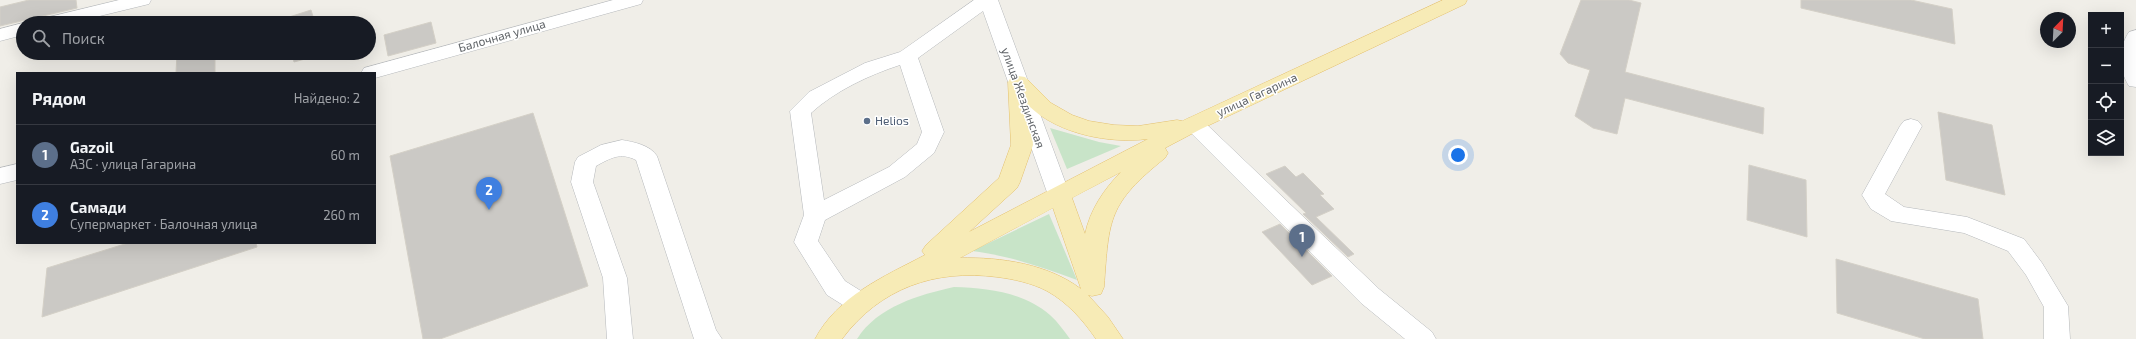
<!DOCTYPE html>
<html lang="ru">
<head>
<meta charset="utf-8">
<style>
  :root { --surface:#171b24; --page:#242831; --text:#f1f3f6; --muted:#9ea1a6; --line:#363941; --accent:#8c9099 }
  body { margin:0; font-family:"Exo 2",sans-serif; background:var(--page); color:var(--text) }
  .controls { position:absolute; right:12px; top:12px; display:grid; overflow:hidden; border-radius:0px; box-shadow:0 4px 16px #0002 }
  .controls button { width:36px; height:36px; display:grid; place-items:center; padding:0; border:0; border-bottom:1px solid var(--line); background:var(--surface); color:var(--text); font:20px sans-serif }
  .compass { position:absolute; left:2040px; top:12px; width:36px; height:36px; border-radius:50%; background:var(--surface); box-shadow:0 4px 16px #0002; rotate:24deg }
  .you { position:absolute; left:1458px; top:155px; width:14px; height:14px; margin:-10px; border:3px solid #fff; border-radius:50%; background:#1a73e8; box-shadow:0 0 0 6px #1a73e833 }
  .badge { display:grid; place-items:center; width:26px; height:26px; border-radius:50%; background:var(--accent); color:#fff; font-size:13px; font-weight:700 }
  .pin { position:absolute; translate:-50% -33px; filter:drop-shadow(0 1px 2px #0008) }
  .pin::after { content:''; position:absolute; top:21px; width:14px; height:12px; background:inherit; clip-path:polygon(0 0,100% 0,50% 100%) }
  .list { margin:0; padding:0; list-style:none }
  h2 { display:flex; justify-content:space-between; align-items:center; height:52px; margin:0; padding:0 16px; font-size:17px }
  h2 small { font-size:13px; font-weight:400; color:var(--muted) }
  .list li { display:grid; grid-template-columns:26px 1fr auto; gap:12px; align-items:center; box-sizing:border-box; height:60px; padding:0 16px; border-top:1px solid var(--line) }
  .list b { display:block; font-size:15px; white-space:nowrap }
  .list p { margin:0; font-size:13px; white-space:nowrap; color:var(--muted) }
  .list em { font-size:13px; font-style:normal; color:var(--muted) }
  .icon { flex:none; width:22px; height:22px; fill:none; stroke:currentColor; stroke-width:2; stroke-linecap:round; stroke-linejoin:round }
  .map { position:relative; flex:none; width:2136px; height:339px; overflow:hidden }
  .search { position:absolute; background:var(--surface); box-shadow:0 4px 16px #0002; left:16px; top:16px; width:360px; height:44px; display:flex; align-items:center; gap:10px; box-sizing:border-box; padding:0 14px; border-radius:22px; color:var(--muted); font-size:15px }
  .panel { position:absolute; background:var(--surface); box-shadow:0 4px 16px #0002; left:16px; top:72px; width:360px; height:172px; border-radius:0px }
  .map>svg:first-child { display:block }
</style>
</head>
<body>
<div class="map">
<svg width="2136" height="339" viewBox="0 0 2136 339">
  <rect width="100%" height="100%" fill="#f0eee8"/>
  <!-- green -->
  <path fill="#c8e4c8" d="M1050,128L1099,142L1121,146L1067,169Z
    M1049,214L1077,280C1041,267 1011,256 972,251Z
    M954,287C988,288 1023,292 1050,315C1058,322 1064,331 1070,339H857C878,306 919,295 954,287Z"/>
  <!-- building -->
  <path fill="#cbc9c5" stroke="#d4d0c7" d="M29,0H76L77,8L0,26V7Z
    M1581,0H1629L1641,3L1625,72L1764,108L1763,134L1625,98L1617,134L1593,128L1575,116L1590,70L1568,63L1560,54Z
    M1801,0H1911L1952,9L1955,44L1801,8Z
    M311,10L315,23H284L283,19Z
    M431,22L436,43L388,56L384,35Z
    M177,53H215V73H176Z
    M292,53H323V54L294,62Z
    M1938,112L1992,125L2005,195L1946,180Z
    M533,113L588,286L440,339H423L390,156Z
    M1749,165L1806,180L1807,237L1747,220Z
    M1285,166L1296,177L1303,173L1324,194L1320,195L1334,209L1316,217L1354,254L1348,257L1303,214L1306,213L1266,174Z
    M1280,224L1332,276L1312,285L1262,232Z
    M128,243H256L257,247L42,317L47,268Z
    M1836,259L1978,299L1983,339H1925L1837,313Z"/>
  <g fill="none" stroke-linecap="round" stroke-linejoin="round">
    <!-- minor casing -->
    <g stroke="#b5b8bb" stroke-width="1">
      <path id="minor" d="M119,0H151L149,4L71,23H38L41,19Z
        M613,0H643L641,4L375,78V73H361L364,68Z
        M974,0H998L1070,195L1067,201L1059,203L1051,201L1048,195L983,11L918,58L944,132L934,153L905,177L825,220L818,241L845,281L869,296L872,303L869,310L860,313L851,310L827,295L794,242L804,215L790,111L809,92L865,63L900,52ZM900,65L922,132L917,144L889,167L824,200L811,113C835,91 869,75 900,65Z
        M23,23V35L0,41V29Z
        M2136,30V87L2129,86C2118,69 2118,48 2129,32Z
        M1194,117L1201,119L1379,289L1432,332L1436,339H1405L1361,303L1187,129L1183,124L1187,119Z
        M1911,119L1918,121L1922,126L1885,194L1904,207L1967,217L2024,239L2042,263L2068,306L2070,339H2044V307L2026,275L2008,251L1964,233L1891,221L1871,209L1862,195L1900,126L1904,121Z
        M622,140C634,142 650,145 657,156L716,330L722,339H694L636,160C620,152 611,158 596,166L593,182L627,278L633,339H607L603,278L571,182L575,162L578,157L601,145Z
        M17,164V180L0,184V168Z"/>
    </g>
    <!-- major casing -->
    <g stroke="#e4c06d" stroke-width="1">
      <path id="major" d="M1443,0H1467L1465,4L1201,129L1165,148L1168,153L1165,158C1108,204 1109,218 1104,287L1101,294L1092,296L1088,295L1108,317L1123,339H1096C1083,320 1067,302 1047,291C1032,283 1013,279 997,277C935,269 880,288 842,339H815C838,296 883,277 925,255L922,251L926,245L999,178L1011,145L1008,82L1011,77L1018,76L1025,77L1051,103L1072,115L1089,121L1114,125L1138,126L1177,120L1182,121ZM1030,107C1059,134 1109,144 1148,139L969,232L1017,188L1020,182L1033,145ZM1121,172C1104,189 1090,210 1085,234L1072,198ZM1053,208L1081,289C1048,264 1001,257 960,258Z"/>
    </g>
    <!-- minor -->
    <use href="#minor" fill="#fff" fill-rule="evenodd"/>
    <!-- major -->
    <use href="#major" fill="#f7ebb6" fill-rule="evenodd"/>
  </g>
  <!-- markers -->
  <circle fill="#5c6f8a" stroke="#fff" stroke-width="1.5" cx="867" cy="121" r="4"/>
  <g text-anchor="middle" stroke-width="3" stroke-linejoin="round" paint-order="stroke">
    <!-- street labels -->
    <g font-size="12" fill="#5f6367" stroke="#fff">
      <text transform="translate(502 36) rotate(-16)" y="4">Балочная улица</text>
      <text transform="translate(1257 95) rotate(-25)" y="4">улица Гагарина</text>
      <text transform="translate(1023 98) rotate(70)" y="4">улица Жездинская</text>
    </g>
    <!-- service labels -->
    <g font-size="12" fill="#4e5e75" stroke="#fff" text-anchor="start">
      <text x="875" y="125">Helios</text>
    </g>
  </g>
</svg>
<div class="controls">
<button>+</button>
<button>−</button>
<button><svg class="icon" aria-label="locate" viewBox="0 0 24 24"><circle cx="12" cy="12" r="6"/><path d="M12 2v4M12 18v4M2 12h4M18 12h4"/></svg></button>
<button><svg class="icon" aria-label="layers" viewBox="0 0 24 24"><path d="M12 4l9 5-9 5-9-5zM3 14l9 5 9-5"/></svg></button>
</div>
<svg class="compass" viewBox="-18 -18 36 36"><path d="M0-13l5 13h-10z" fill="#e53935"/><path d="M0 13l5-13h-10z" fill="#9ea1a6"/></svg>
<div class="you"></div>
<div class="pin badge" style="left:1302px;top:257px;background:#5c6f8a">1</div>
<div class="pin badge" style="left:489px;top:210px;background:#3f7fe0">2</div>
<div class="search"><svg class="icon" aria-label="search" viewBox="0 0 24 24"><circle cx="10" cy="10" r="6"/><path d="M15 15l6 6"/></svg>Поиск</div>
<section class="panel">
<h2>Рядом<small>Найдено: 2</small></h2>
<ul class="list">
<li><span class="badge" style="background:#5c6f8a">1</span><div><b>Gazoil</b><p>АЗС · улица Гагарина</p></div><em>60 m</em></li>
<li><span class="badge" style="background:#3f7fe0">2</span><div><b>Самади</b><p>Супермаркет · Балочная улица</p></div><em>260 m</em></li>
</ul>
</section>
</div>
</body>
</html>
